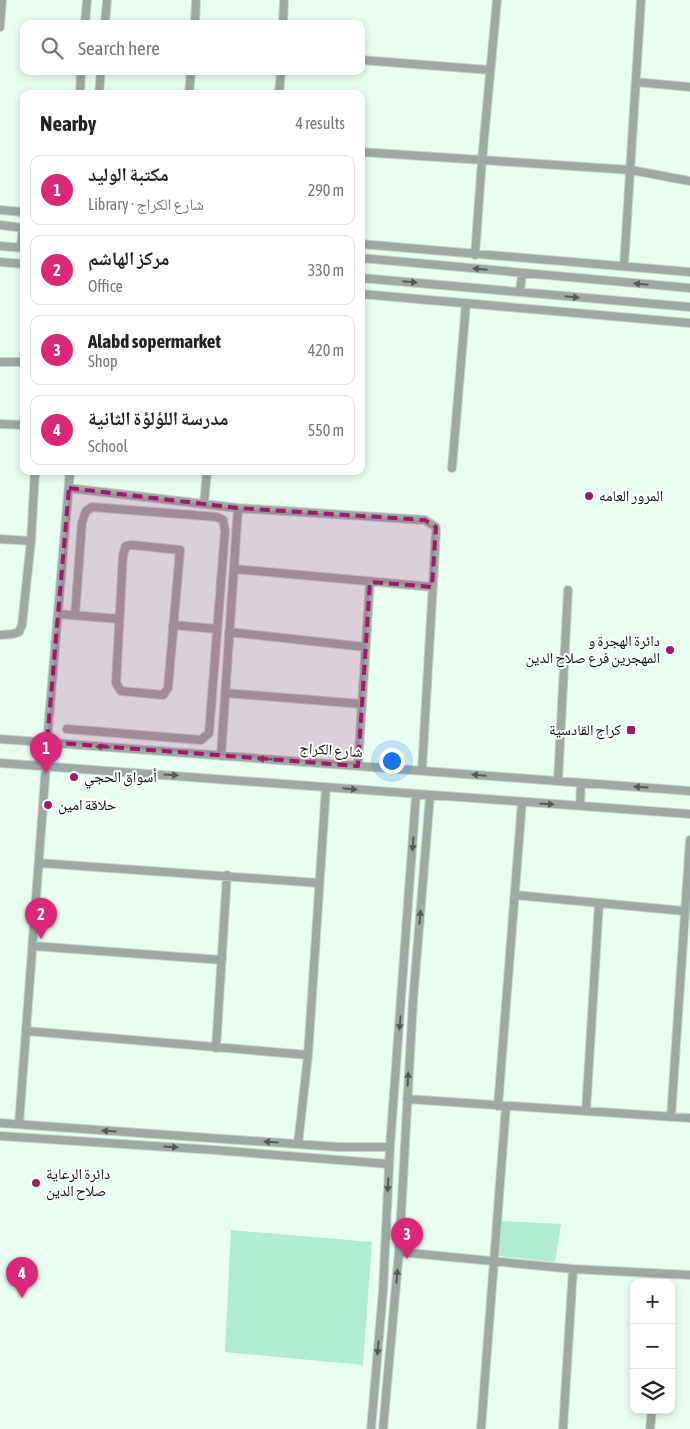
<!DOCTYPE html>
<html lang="en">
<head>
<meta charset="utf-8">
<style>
  :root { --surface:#fff; --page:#f6f6f6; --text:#222; --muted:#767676; --line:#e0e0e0; --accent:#db2777 }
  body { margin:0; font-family:"Asap Condensed","Noto Naskh Arabic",sans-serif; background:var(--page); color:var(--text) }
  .controls { position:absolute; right:15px; bottom:15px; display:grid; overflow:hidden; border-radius:10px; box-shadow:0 2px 8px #0003 }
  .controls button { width:45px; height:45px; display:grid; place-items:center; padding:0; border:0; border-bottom:1px solid var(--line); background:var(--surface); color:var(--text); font:25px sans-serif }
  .you { position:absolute; left:391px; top:760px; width:18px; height:18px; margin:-12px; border:4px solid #fff; border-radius:50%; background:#1a73e8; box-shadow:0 0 0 8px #1a73e833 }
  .badge { display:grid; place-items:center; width:32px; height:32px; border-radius:50%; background:var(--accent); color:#fff; font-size:16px; font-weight:700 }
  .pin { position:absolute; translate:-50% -41px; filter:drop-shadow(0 1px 2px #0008) }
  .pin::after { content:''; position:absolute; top:26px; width:18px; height:15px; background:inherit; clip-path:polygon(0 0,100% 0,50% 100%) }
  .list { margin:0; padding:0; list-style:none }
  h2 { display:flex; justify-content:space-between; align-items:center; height:65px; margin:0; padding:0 20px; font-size:21px }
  h2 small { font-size:16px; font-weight:400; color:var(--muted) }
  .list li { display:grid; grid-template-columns:32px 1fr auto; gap:15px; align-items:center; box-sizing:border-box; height:70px; margin:0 10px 10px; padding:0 10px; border:1px solid var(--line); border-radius:10px }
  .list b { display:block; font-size:19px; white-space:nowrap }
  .list p { margin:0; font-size:16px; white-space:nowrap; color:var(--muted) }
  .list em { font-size:16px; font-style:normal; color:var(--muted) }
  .icon { flex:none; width:28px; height:28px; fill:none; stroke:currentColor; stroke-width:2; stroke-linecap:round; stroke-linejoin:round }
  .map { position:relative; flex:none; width:690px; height:1429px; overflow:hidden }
  .search { position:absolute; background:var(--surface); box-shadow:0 2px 8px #0003; left:20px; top:20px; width:345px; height:55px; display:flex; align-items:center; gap:12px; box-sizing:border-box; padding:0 18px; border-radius:10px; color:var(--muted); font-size:19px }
  .panel { position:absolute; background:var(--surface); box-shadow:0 2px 8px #0003; left:20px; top:90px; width:345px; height:385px; border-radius:10px }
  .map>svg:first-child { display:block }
</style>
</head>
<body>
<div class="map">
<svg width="690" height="1429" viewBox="0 0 690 1429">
  <rect width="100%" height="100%" fill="#e9fef3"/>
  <!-- green -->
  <path fill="#afecd0" d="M501,1221L561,1224L555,1262L499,1256Z
    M231,1230L372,1242L363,1365L225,1352Z"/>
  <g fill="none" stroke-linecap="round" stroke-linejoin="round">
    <!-- minor casing -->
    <g stroke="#c5d8ce" stroke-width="10">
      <path id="minor" d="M497,0L482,160L631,170L690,181
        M85,24L87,0
        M105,24L107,0
        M195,24L196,0
        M283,24L284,0
        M0,27L2,0
        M361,60L490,70
        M636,82L690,87
        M80,94L81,71
        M99,94L101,71
        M189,94L191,71
        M279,94L281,71
        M361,152L482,160L475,255
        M0,210L24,212
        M0,225L24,228
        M361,244L690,272
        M0,246L24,248
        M21,247L23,228
        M361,258L690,288
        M0,262L24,264
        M624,266L641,0
        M361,278L690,307
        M520,292L522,273
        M361,294L690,323
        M0,362H24
        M0,424L24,425
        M452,468L466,304
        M69,488L238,508
        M204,504L207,471
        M0,539L31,541
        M132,545L180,550L168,688L163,695L121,691L116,683L123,555L126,546Z
        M234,569L432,587
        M59,614L119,619
        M173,625L217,629
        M229,632L365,647
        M0,635L13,634L19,632L22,625L31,541L35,471
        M225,693L362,704
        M67,729L201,740L209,733L225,531L223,520L217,517L92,507L86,511L82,522L75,615
        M0,739L690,791
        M47,742L70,471
        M221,756L238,508L425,520L436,527V533L422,770
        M0,763L690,814
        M358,766L370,582
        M558,781L568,590
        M580,806L581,783
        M39,863L319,883
        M515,895L684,911
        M33,946L222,960
        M27,1031L308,1055
        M216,1048L227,875
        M407,1099L690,1118
        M498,1106L522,802
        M586,1111L599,903
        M671,1117L690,840
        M0,1123L338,1147H390
        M19,1124L46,765
        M0,1136L214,1150L389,1164
        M298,1144L308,1055L326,787
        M399,1252L573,1269L690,1275
        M371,1429L383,1291L390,1147L416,795
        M383,1429L399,1252L413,1001L430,796
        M481,1429L506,1106
        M563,1429L573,1269
        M650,1429L652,1410"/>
    </g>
    <!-- minor -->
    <use href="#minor" stroke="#9fa9a4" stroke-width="8"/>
  </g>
  <!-- one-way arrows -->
  <defs><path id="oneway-solid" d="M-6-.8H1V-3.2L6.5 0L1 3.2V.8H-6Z" transform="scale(1.25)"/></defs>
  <g fill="#525c57">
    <use href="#oneway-solid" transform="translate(480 269) rotate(-175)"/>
    <use href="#oneway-solid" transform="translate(410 282) rotate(5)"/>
    <use href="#oneway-solid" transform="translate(641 284) rotate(-175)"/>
    <use href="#oneway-solid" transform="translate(572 297) rotate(5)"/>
    <use href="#oneway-solid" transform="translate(103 747) rotate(-176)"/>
    <use href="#oneway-solid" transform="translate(265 759) rotate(-176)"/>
    <use href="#oneway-solid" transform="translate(171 775) rotate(4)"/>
    <use href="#oneway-solid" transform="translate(479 775) rotate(-175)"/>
    <use href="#oneway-solid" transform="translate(641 787) rotate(-176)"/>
    <use href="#oneway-solid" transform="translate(350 789) rotate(5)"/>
    <use href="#oneway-solid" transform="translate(547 804) rotate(4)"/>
    <use href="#oneway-solid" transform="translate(413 844) rotate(94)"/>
    <use href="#oneway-solid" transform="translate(420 917) rotate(-85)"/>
    <use href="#oneway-solid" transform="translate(400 1023) rotate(95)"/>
    <use href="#oneway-solid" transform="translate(408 1079) rotate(-87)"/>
    <use href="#oneway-solid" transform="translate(109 1131) rotate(-176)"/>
    <use href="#oneway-solid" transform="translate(271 1142) rotate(-176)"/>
    <use href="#oneway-solid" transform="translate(171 1147) rotate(4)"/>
    <use href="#oneway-solid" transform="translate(388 1185) rotate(93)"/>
    <use href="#oneway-solid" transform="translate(397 1276) rotate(-85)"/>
    <use href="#oneway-solid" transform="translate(378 1348) rotate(95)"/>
  </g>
  <!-- marked area -->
  <path fill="#9f1a6a" fill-opacity="0.2" stroke="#9f1a6a" stroke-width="4" stroke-dasharray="10 6" stroke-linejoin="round" d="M69,488L238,508L425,520L436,527L432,587L370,582L358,766L47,742Z"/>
  <!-- markers -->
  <g fill="#9f1a6a" stroke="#fff" stroke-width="2">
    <circle cx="589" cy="496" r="5"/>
    <circle cx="670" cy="650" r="5"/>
    <rect x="626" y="725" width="10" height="10" rx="2.5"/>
    <circle cx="74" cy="777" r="5"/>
    <circle cx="48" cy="805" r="5"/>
    <circle cx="36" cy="1183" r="5"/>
  </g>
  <g text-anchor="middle" stroke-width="4" stroke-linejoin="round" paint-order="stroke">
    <!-- poi labels -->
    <g font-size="15" fill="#060e0a" stroke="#fff" text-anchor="start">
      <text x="599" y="501">المرور العامه</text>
      <text x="660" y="646" text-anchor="end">دائرة الهجرة و<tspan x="660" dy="17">المهجرين فرع صلاح الدين</tspan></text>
      <text x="621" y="735" text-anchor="end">كراج القادسية</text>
      <text x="84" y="782">أسواق الحجي</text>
      <text x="58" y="810">حلاقة امين</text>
      <text x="46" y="1179">دائرة الرعاية<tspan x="46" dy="17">صلاح الدين</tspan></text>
    </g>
    <!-- street labels -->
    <g font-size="15" fill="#060e0a" stroke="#fff">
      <text transform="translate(331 750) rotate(4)" y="5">شارع الكراج</text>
    </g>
  </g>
</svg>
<div class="controls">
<button>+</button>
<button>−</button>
<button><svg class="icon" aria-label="layers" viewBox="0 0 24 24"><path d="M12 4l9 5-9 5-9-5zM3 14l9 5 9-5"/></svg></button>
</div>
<div class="you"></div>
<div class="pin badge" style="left:46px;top:773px">1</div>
<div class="pin badge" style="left:41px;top:939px">2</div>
<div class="pin badge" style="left:407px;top:1259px">3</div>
<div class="pin badge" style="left:22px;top:1298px">4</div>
<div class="search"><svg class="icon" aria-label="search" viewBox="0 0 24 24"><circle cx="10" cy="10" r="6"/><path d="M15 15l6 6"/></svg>Search here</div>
<section class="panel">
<h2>Nearby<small>4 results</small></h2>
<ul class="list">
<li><span class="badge">1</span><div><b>مكتبة الوليد</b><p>Library · شارع الكراج</p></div><em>290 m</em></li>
<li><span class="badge">2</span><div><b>مركز الهاشم</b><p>Office</p></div><em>330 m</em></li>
<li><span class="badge">3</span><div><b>Alabd sopermarket</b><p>Shop</p></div><em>420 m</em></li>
<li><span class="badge">4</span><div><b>مدرسة اللؤلؤة الثانية</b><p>School</p></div><em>550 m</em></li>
</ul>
</section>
</div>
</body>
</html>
